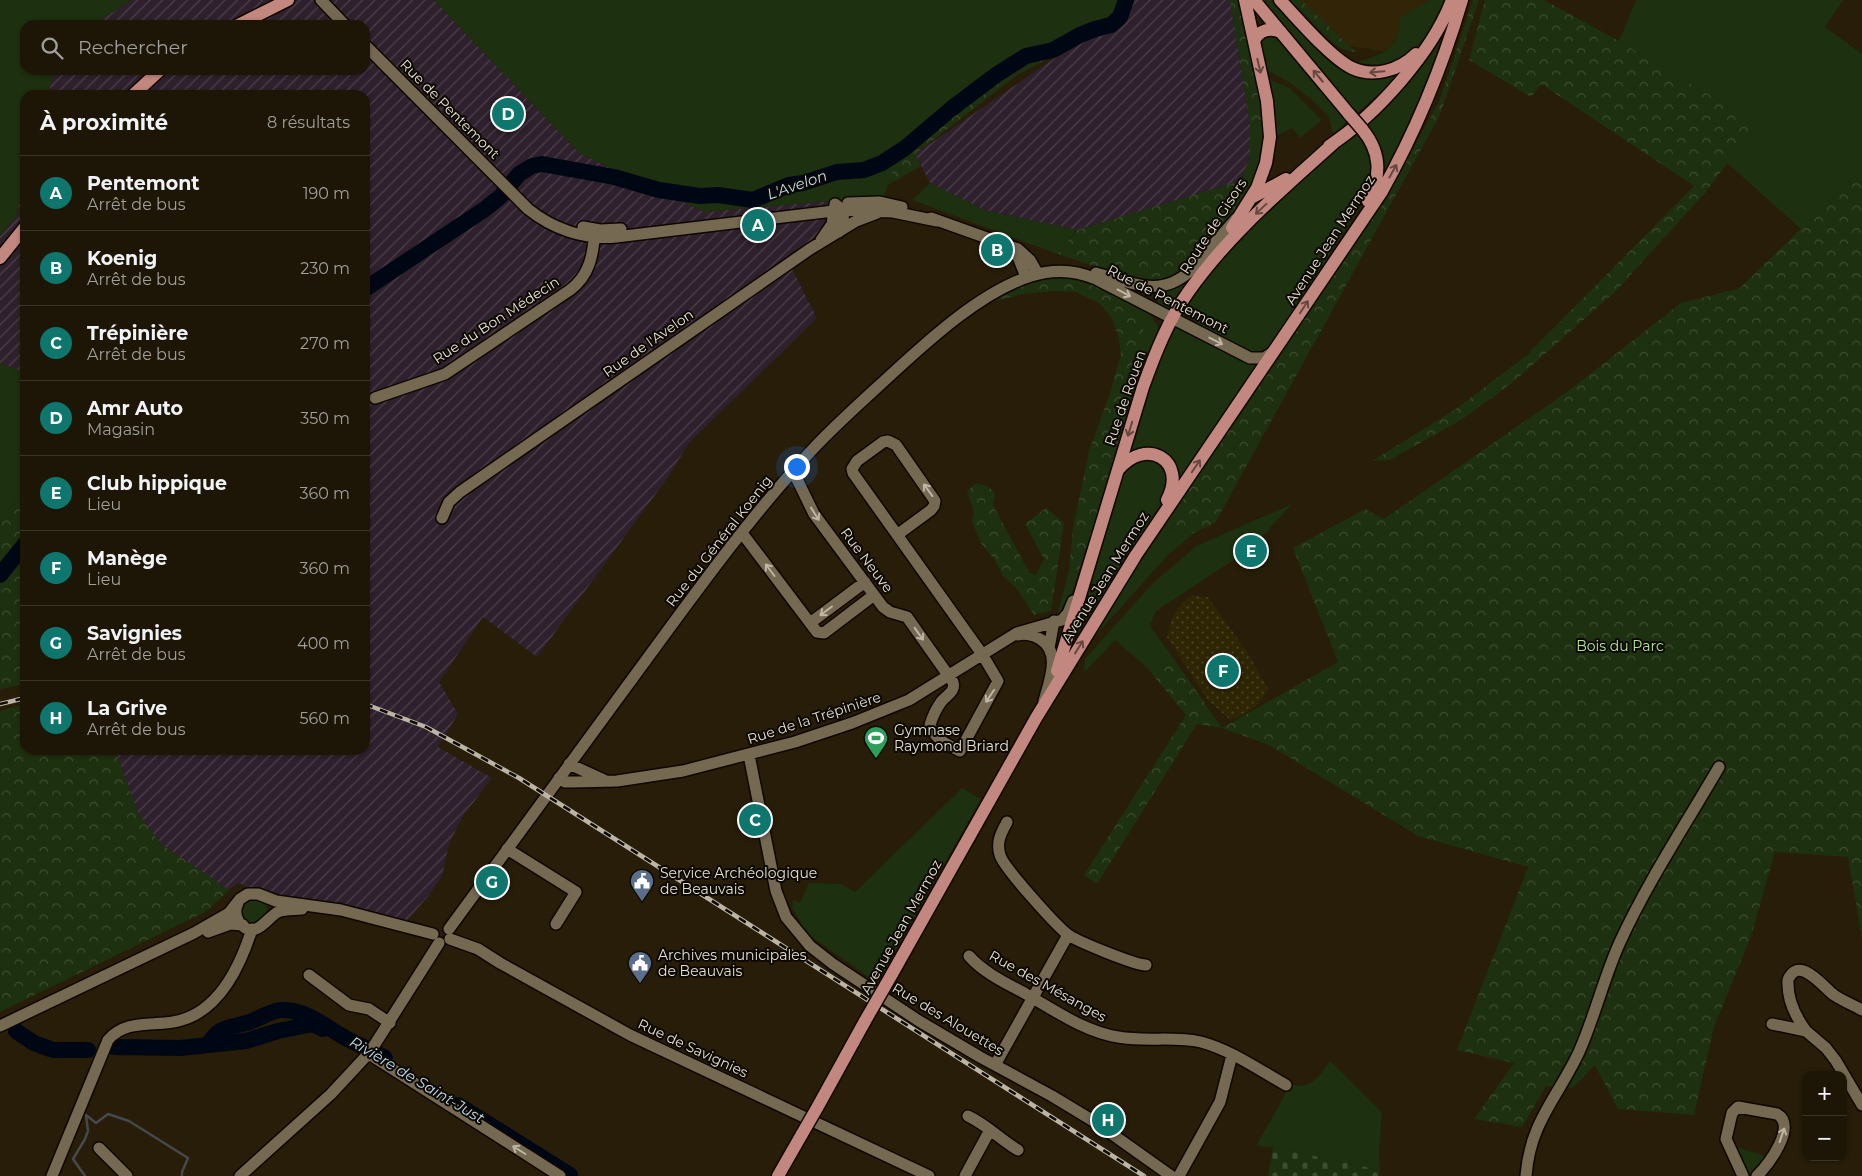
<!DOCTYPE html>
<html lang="fr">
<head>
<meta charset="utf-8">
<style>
  :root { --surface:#1d1606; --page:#2a2314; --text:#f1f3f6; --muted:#a09f9b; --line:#3b3528; --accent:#0f766e }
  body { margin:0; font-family:Montserrat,sans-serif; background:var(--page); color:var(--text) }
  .controls { position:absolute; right:15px; bottom:15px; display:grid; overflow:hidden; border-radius:10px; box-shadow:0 1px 4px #0004 }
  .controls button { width:45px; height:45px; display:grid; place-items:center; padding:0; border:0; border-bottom:1px solid var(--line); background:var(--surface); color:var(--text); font:25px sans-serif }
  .you { position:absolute; left:796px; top:466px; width:18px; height:18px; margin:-12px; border:4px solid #fff; border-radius:50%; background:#1a73e8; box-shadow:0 0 0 8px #1a73e833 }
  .badge { display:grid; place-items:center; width:32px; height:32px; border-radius:50%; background:var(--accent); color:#fff; font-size:16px; font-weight:700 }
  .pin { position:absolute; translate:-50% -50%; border:2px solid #fff; box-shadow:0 1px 5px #0006 }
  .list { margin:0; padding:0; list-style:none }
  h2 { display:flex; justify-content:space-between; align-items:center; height:65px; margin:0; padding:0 20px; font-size:21px }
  h2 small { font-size:16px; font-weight:400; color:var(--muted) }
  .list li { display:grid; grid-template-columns:32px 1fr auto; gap:15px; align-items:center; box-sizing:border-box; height:75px; padding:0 20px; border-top:1px solid var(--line) }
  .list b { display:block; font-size:19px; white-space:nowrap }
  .list p { margin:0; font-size:16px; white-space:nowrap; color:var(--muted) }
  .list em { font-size:16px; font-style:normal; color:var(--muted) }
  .icon { flex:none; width:28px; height:28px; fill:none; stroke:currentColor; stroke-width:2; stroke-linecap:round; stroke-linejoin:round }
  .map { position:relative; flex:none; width:1862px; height:1176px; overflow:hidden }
  .search { position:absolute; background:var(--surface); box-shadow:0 1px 4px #0004; left:20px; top:20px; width:350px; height:55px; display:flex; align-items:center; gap:12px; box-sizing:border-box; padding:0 18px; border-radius:15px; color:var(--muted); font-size:19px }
  .panel { position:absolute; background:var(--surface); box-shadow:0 1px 4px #0004; left:20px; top:90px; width:350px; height:665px; border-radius:15px }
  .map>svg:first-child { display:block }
</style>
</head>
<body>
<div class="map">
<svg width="1862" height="1176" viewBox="0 0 1862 1176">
  <defs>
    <pattern id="industrial-furrows" width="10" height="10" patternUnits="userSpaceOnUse" patternTransform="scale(1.25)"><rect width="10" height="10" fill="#2e202c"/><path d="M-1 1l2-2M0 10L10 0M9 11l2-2" fill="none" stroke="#4c404a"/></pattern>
    <pattern id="forest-crowns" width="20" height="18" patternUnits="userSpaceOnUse" patternTransform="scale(1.25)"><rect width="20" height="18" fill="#1d300f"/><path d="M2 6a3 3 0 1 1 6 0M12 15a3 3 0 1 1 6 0" fill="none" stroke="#3e4e31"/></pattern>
    <pattern id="sand-dots" width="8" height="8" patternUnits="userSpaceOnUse" patternTransform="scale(1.25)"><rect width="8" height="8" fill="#2d2504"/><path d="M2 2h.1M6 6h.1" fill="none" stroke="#4b4428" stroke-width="1.8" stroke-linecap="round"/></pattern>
    <pattern id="cemetery-stones" width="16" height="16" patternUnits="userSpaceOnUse" patternTransform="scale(1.25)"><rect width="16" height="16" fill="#1d300f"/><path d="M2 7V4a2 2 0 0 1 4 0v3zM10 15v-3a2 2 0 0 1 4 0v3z" fill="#3e4e31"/></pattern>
  </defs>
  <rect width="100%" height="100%" fill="#271d08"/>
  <!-- built -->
  <path fill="#312407" d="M1300,0H1439L1399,54L1349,46Z"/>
  <!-- industrial -->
  <path fill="url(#industrial-furrows)" d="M131,0H434L579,153L705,212L884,196L791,267L817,318L689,443L668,477L537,657L483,617L439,682L458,714L438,747L492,778L463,816L449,844L442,876L429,895L406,922L281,895L260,887H246L239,883L229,890L161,844L139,815L115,750H365V95H48L54,70H365V25H93Z
    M1130,0H1230L1250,125V159L1240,181L1077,230L984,210L930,183L915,154L1084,38L1119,25Z
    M25,181V373L0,363V236L16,217Z"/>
  <!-- grass -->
  <path fill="#1d300f" d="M0,0H131L93,25H25V70H54L48,95H25V181L16,217L0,236Z
    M434,0H1119L1114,18L1010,62L902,148L884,196L705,212L579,153Z
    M1260,0H1275L1339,64L1396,74L1389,85L1356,114Z
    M1430,0H1446C1434,24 1417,60 1387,64C1377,66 1367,64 1356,62C1372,58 1394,52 1398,33C1399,28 1398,23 1400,17Z
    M1636,0H1843L1825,27L1862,54V169L1801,229L1727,163L1757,123L1619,41Z
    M1445,29L1421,96L1380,185C1388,155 1380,148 1364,123Z
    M1276,34L1348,120L1337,132L1332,131L1329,117L1310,98L1290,83L1267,70L1264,66L1260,41L1264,35Z
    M1269,79L1290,88L1322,120L1300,138L1292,128L1274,138L1268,83Z
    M1265,117C1264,156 1261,179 1236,209L1240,181L1250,159V125Z
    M1355,129L1372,154L1371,184L1358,210L1271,346L1258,353L1246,350L1204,330L1190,316L1189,308L1191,296L1232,242Z
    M930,183L984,210L1077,230L1057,254L912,200Z
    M1211,240C1204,248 1197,259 1189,266C1160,293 1125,277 1094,266L1157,278Z
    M1186,281L1188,284L1169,314L1162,309L1157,300C1163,288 1175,286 1186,281Z
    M1120,295C1139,306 1150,310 1160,330L1148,360Z
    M1174,325L1257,365L1179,482L1176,470L1169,459L1127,456L1156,368Z
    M0,363L25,373V492L0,520Z
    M1141,458L1158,461L1170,476L1163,500L1077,635L1075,632L1122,474L1127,467Z
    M1292,504L1252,548L1156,611L1150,626L1176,662L1148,669L1115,640L1084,673L1085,659L1151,585L1196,546Z
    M1161,527L1194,533L1167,556L1089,643L1090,635Z
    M1069,569L1073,578L1077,577L1066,611L1061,615L1057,616Z
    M962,788L981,799L877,983L806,933L792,907L793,900L800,903L809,883L841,884L855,892Z
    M241 911a13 13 0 1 1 26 0a13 13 0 1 1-26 0Z
    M1330,1061L1382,1113L1379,1153L1380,1170L1273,1147L1256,1146L1291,1084C1311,1091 1319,1075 1330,1061Z
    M1733,1146L1769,1157L1751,1176H1747Z"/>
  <!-- forest -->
  <path fill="url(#forest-crowns)" d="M1119,0H1130L1119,25L1084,38L1016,76L915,154L921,166L888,185L901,148L1010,62L1113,18Z
    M1230,0H1240L1265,117L1250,125Z
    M1289,0H1301L1357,53L1342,49L1333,43Z
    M1473,0H1479L1440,115L1215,523L1194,533L1161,527L1389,191L1439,102Z
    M1485,0H1544L1619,41L1757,123L1705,193L1615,292L1512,383L1461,420L1390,460L1372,461L1456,409L1527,355L1694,186L1541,84L1531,97L1469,60Z
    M1862,169V939L1848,857L1775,852L1751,936L1714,1027L1694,1115L1618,1109L1595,1065L1573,1088L1546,1086L1522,1127L1474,1119L1514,1063L1457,1050L1528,867L1418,836L1269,745L1222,728L1197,724L1097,884L1084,875L1186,715L1148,669L1176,662L1222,728L1338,662L1293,548L1365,509L1384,519L1571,389L1681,303L1740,288Z
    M1240,181L1236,209L1211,240L1157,278L1094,266L1057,254L1077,230Z
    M1053,277L1082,279L1120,295L1142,321L1148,360L1077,577L1073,578L1069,569L1073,528L1089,451L1109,396L1121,355L1118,335L1111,317L1099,303L1076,292L1055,291L1024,294L987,303C1010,290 1027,283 1053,277Z
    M976,483L989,487L995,494L993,505L1029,572L1036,575L1044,559L1025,524L1046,508L1064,523L1051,611L1034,615L1016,588L1003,576L994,559L981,543L972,522L974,512L967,491Z
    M25,492V684L0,689V520Z
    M25,704V750H115L139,815L161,844L229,890L207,911L0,1012V711Z"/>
  <!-- sand -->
  <path fill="url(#sand-dots)" d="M1192,595L1208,597L1248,653L1268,689C1259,708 1249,712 1230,720L1208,700L1167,637C1170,619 1177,606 1192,595Z"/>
  <!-- cemetery -->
  <path fill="url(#cemetery-stones)" d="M1273,1147L1380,1170L1379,1176H1268Z"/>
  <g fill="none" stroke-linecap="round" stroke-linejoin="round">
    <!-- stream -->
    <path stroke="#45484d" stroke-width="2.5" d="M85,1176L73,1159L85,1139L88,1131L86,1115L96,1123L108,1114L129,1121L188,1158L182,1172V1176"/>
    <!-- river -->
    <path stroke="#000714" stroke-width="16" d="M365,289L485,209L501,196L519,174L532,166L542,164L614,177L659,190L700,196L718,195L753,200L789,185L803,183L837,172L864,170L882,163L905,148L951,109L996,75L1026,56L1053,50L1080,35L1095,29L1111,25L1120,17L1126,0
      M0,575L25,544
      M16,1031L34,1043L53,1050H88
      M208,1045L246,1041L278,1031L313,1024L323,1029
      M114,1047L181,1048L208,1045C218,1027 228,1028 246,1023C257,1020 270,1011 281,1010C306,1009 324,1026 344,1037C357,1045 371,1049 385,1058
      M458,1105L570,1175"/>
    <!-- minor casing -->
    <g stroke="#0f0700" stroke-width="14">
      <path id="minor" d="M321,0L345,25
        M365,45L528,209C553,229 584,240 616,237L842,210L893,212L937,221
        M848,203L880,202L902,207
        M931,218L1018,249L1030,260L1038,274
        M583,227L600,230L621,229
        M821,240L832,224L835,204C846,211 845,222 839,232
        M1011,249L1018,257L1026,277
        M1096,273C1130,282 1160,299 1190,271L1236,219
        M375,398L445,374L570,290C590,275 593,255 595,231
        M793,471L814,514L883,607L890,612L907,617L953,682C956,692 946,695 941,702C936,709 932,718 930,725C934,739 948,745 960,751L998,681L982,654L853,473L852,469L857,461L883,442L888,441L896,445L935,501L934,506L931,510L897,535
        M442,518L449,502L460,492L810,249L856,221L877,213
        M742,533L810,623
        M865,582L810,623L817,632L824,633L874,595
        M1018,635C1025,633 1034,635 1040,639C1062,652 1049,682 1044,701
        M1049,648L1054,621
        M749,755L776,891L786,917L810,946L833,964L919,1021L980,1057L1052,1096L1095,1122L1171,1176
        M569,764L604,780
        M559,778L565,782H572L617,781L683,771L795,742L852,723L909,700L1017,633L1062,620L1068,613L1073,601
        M1007,822C1001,833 996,842 1000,855C1003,867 1055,924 1067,934C1076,941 1135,965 1146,965
        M507,849L576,892L556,924
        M238,903C235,909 235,916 239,922C255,943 268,916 278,912C285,909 294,910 302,909
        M449,929C508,848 567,767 627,686C686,606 744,523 812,450C838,422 867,397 895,371C932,337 983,291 1031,276C1053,269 1075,270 1096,279L1250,358H1264L1273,352
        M208,932L230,924L243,925
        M450,939L478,949L500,963L630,1035L929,1176
        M969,956C984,973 1006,983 1026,994C1054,1010 1085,1032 1118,1037C1146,1042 1174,1036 1201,1042C1231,1050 1259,1070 1286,1085
        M309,975L349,1005L369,1009L390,1023
        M1772,1024L1806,1031L1826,1048L1836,1061L1862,1105
        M0,1026L194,933L229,913L240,899L248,894H258L276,901L341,910L433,934
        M1806,1031C1795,1016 1787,999 1788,980C1799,954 1824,988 1834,995C1843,1001 1853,1005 1862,1010
        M369,1054L560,1176
        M995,1065L1068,935
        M968,1116C987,1125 1001,1140 1018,1150
        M99,1148L127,1176
        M52,1176L108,1040C125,1020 150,1026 173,1022C218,1015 240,967 252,929
        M240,1176L331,1094L370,1052L439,943
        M965,1176L990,1130
        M1179,1176L1220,1102L1232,1055
        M1526,1176C1530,1122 1558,1097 1579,1052C1595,1016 1604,977 1620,942C1648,881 1686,824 1719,767
        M1743,1176L1726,1139L1732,1113L1738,1107L1777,1114C1798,1126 1768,1165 1757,1176"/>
    </g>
    <!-- major casing -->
    <g stroke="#0f0700" stroke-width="15">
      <path id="major" d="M1254,0L1349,114
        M1280,0C1297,18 1331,58 1352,68C1374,78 1400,70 1416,54
        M238,25L288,0
        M1254,41C1259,30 1270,27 1281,32
        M133,95L160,70
        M1362,129C1381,152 1382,175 1368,201
        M1329,146C1376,115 1432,53 1452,0
        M1253,197L1286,179
        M1232,228L1257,188L1266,163L1270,137L1267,101L1245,0
        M0,258L25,227
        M1118,470C1146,436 1188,460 1167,500
        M1057,671L1143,387C1155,354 1168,320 1189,291C1230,233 1284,188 1336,141
        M892,974L1036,718L1136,555L1381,193C1416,131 1442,68 1462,0
        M817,1108L865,1021
        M778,1176L802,1134"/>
    </g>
    <!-- minor -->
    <use href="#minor" stroke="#756952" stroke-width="11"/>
    <!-- major -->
    <use href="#major" stroke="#c2877f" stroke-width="12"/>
    <!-- rail casing -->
    <g stroke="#bcb4a5" stroke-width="4.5">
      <path id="rail" d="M0,704L25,698
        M365,704L426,727L519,778L1144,1176"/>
    </g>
    <!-- rail -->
    <use href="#rail" stroke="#0c0802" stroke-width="2.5" stroke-dasharray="8" stroke-linecap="butt"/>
    <!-- major-bridge casing -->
    <g stroke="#0f0700" stroke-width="15" stroke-linecap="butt">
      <path id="major-bridge" d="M1349,114L1362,129
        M865,1021L892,974
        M802,1134L817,1108"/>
    </g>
    <!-- major-bridge -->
    <use href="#major-bridge" stroke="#c2877f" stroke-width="12"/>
  </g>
  <!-- one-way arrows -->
  <defs><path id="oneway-shaft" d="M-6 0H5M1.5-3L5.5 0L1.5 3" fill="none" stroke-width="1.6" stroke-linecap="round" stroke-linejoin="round" transform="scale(1.25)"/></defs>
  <g stroke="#674840">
    <use href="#oneway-shaft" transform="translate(1259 66) rotate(77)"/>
    <use href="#oneway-shaft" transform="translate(1377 72) rotate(175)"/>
    <use href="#oneway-shaft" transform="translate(1318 76) rotate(-130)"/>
    <use href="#oneway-shaft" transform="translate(1393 171) rotate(-61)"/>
    <use href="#oneway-shaft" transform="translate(1261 209) rotate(137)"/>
    <use href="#oneway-shaft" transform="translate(1304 307) rotate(-57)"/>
    <use href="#oneway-shaft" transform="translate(1130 429) rotate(107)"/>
    <use href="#oneway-shaft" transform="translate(1196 466) rotate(-56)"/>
    <use href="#oneway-shaft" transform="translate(1079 647) rotate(-58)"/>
  </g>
  <g stroke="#beb5a5">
    <use href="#oneway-shaft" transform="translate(1124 293) rotate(28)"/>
    <use href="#oneway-shaft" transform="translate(1216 341) rotate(27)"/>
    <use href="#oneway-shaft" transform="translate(928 490) rotate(-126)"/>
    <use href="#oneway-shaft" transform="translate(815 514) rotate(58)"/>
    <use href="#oneway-shaft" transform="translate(770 570) rotate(-127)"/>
    <use href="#oneway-shaft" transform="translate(826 611) rotate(143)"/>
    <use href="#oneway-shaft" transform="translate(919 634) rotate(55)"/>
    <use href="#oneway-shaft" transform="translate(990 696) rotate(124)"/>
    <use href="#oneway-shaft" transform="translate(1782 1135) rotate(-71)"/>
    <use href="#oneway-shaft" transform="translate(519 1150) rotate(-148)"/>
  </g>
  <!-- icons -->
  <defs>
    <g id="stadium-pin" transform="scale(1.25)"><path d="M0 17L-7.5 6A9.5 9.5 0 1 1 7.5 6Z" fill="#2e9e5b" stroke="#0c0802"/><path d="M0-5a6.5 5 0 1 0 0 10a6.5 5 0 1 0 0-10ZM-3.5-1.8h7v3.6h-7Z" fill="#fff"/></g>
    <g id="civic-pin" transform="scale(1.25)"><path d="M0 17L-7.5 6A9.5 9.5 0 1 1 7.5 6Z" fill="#5c6f8a" stroke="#0c0802"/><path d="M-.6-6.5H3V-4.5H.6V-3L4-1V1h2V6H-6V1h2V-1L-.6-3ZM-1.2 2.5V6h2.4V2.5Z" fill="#fff"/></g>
  </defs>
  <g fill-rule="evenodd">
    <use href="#stadium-pin" x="876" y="738"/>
    <use href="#civic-pin" x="642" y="881"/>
    <use href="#civic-pin" x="640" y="963"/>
  </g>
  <g text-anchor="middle" stroke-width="4" stroke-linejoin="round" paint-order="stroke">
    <!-- street labels -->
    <g font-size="14" fill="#e5ded1" stroke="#0c0802">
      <text transform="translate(450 109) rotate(45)" y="5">Rue de Pentemont</text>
      <text transform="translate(1213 226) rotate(-57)" y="5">Route de Gisors</text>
      <text transform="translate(1330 240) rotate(-57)" y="5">Avenue Jean Mermoz</text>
      <text transform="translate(1168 299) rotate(27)" y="5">Rue de Pentemont</text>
      <text transform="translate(496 320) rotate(-33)" y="5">Rue du Bon Médecin</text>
      <text transform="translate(648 343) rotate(-35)" y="5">Rue de l'Avelon</text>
      <text transform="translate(1125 398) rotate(-71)" y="5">Rue de Rouen</text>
      <text transform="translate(719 541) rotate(-52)" y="5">Rue du Général Koenig</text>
      <text transform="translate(867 560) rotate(53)" y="5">Rue Neuve</text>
      <text transform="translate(1105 577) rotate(-58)" y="5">Avenue Jean Mermoz</text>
      <text transform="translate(814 718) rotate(-18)" y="5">Rue de la Trépinière</text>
      <text transform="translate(901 927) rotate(-61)" y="5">Avenue Jean Mermoz</text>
      <text transform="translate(1048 986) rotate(29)" y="5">Rue des Mésanges</text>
      <text transform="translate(948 1019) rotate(31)" y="5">Rue des Alouettes</text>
      <text transform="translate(693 1048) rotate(25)" y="5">Rue de Savignies</text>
    </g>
    <!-- park labels -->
    <g font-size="14" fill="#b4e592" stroke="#0c0802">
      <text x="1620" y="651">Bois du Parc</text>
    </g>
    <!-- poi labels -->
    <g font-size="14" fill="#e5ded1" stroke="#0c0802" text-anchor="start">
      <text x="894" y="735">Gymnase<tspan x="894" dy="16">Raymond Briard</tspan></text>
      <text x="660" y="878">Service Archéologique<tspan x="660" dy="16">de Beauvais</tspan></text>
      <text x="658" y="960">Archives municipales<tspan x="658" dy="16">de Beauvais</tspan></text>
    </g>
    <!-- water labels -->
    <g font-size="15" font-style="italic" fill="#bddcf5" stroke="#0c0802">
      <text transform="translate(797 185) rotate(-19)" y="5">L'Avelon</text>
      <text transform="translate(417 1080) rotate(31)" y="5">Rivière de Saint-Just</text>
    </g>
  </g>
</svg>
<div class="controls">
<button>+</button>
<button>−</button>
</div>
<div class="you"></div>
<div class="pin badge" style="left:758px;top:225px">A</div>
<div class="pin badge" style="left:997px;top:250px">B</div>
<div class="pin badge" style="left:755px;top:820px">C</div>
<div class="pin badge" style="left:508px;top:114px">D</div>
<div class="pin badge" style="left:1251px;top:551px">E</div>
<div class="pin badge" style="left:1223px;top:671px">F</div>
<div class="pin badge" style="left:492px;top:882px">G</div>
<div class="pin badge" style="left:1108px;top:1120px">H</div>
<div class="search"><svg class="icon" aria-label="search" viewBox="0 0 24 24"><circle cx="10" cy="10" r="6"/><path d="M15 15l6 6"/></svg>Rechercher</div>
<section class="panel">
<h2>À proximité<small>8 résultats</small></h2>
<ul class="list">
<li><span class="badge">A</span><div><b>Pentemont</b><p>Arrêt de bus</p></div><em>190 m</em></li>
<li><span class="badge">B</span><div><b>Koenig</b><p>Arrêt de bus</p></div><em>230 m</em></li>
<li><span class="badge">C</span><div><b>Trépinière</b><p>Arrêt de bus</p></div><em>270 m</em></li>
<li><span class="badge">D</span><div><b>Amr Auto</b><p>Magasin</p></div><em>350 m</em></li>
<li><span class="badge">E</span><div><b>Club hippique</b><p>Lieu</p></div><em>360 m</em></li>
<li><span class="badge">F</span><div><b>Manège</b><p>Lieu</p></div><em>360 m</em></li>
<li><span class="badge">G</span><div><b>Savignies</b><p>Arrêt de bus</p></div><em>400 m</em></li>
<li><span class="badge">H</span><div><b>La Grive</b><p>Arrêt de bus</p></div><em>560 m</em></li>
</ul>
</section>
</div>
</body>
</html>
